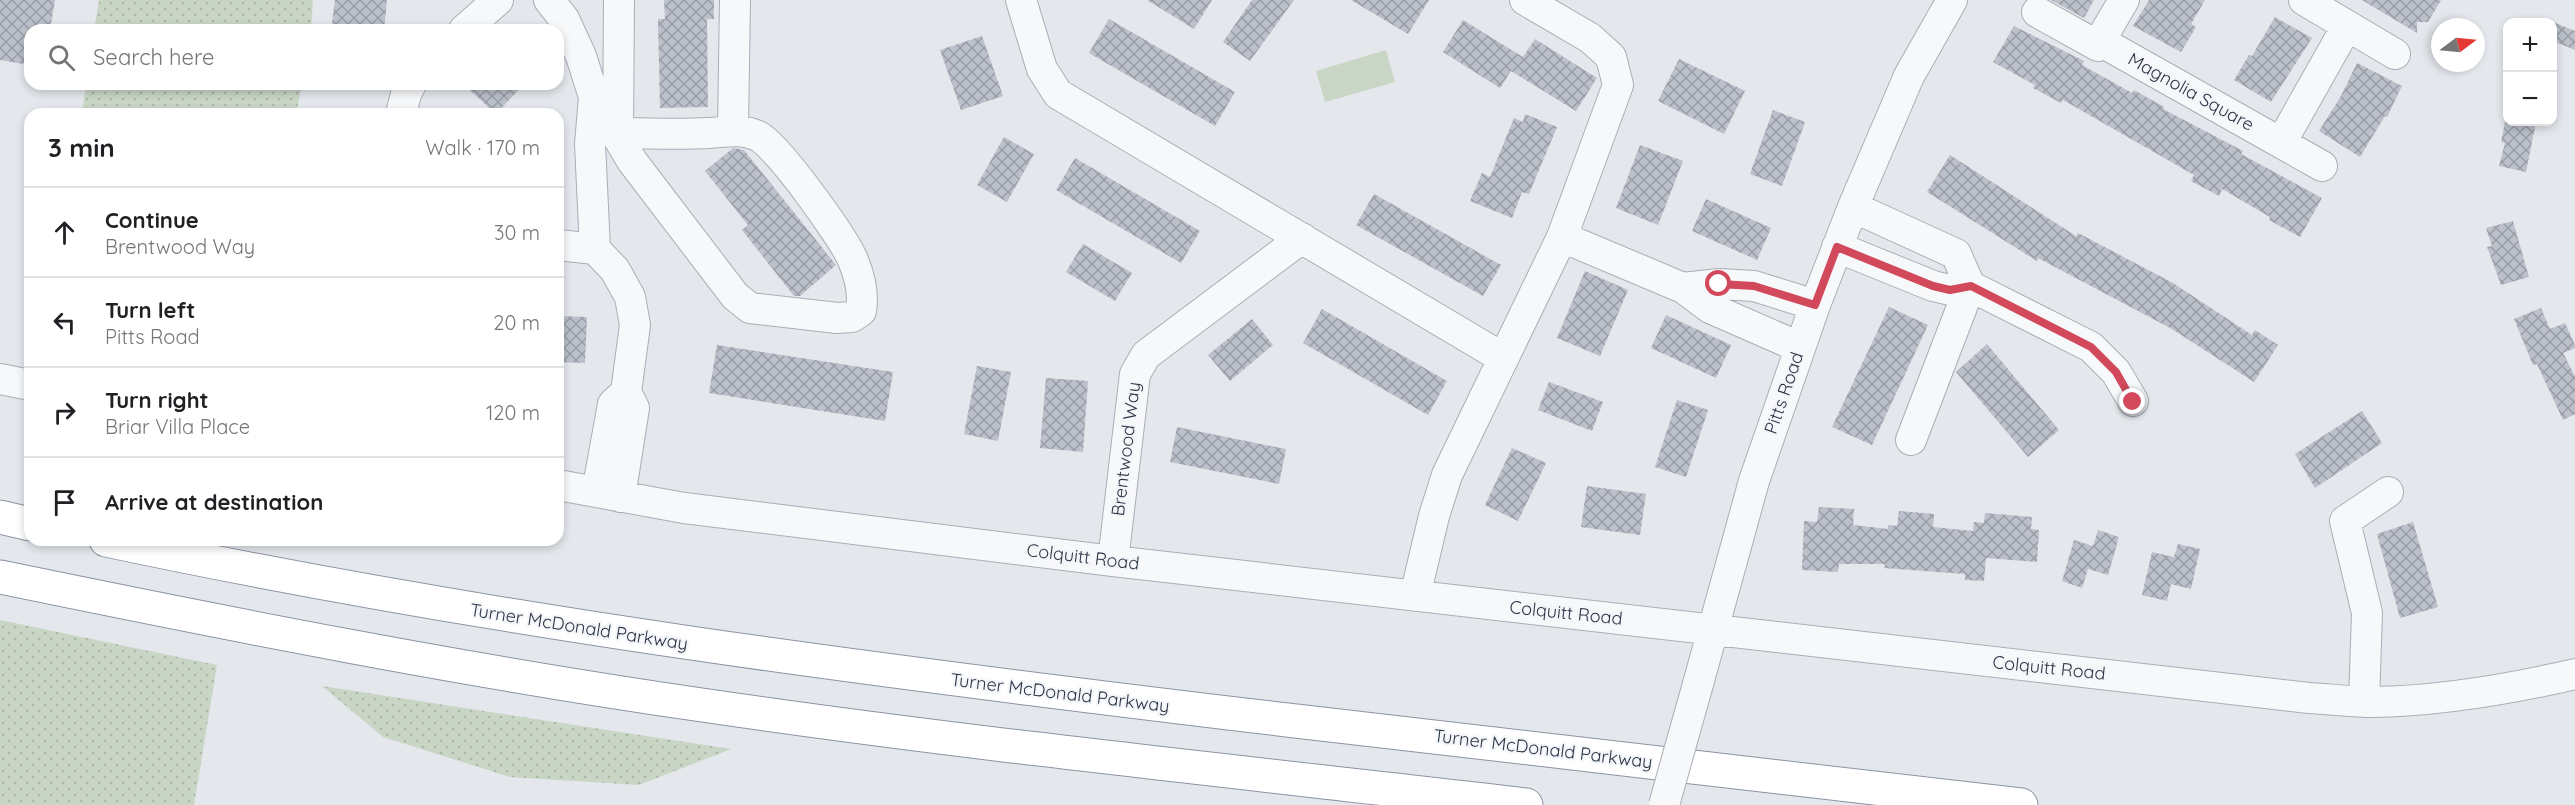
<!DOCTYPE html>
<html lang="en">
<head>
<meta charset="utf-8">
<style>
  :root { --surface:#fff; --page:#f6f6f6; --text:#202124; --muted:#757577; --line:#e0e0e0 }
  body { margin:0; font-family:Quicksand,sans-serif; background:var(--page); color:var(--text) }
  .controls { position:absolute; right:18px; top:18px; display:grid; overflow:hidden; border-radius:12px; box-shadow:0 3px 9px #0003 }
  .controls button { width:54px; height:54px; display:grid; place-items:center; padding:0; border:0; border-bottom:2px solid var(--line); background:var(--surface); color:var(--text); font:30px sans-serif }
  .compass { position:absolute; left:2431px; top:18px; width:54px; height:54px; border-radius:50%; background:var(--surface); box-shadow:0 3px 9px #0003; rotate:74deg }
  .stop { position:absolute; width:18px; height:18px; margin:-14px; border:4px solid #d1495b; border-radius:50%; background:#fff }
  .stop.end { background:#d1495b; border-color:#fff; box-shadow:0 2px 6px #0008 }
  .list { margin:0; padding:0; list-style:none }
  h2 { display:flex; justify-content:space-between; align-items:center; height:78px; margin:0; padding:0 24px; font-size:26px }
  h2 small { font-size:20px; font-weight:400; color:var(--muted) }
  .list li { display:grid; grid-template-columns:39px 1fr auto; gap:18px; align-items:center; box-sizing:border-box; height:90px; padding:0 24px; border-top:2px solid var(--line) }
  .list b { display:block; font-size:22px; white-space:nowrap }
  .list p { margin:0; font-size:20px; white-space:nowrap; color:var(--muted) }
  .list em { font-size:20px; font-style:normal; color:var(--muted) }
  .icon { flex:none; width:33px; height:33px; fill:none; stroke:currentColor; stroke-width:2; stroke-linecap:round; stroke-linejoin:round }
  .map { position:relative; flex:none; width:2575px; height:805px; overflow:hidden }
  .search { position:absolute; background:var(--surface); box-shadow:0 3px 9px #0003; left:24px; top:24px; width:540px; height:66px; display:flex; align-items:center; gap:15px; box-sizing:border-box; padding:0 21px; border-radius:18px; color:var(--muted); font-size:22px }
  .panel { position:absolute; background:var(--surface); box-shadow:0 3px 9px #0003; left:24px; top:108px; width:540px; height:438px; border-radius:18px }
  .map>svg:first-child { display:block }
</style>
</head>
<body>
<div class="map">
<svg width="2575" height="805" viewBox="0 0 2575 805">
  <defs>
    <pattern id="grass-dots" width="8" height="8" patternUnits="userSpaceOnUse" patternTransform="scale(1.5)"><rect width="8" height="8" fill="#c9d6c5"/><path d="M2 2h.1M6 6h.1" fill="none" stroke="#adb8ab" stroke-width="1.8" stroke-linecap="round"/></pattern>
    <pattern id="building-cross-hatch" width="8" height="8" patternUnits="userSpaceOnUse" patternTransform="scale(1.5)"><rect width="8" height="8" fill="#bbc0ca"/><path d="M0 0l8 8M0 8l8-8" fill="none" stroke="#989da6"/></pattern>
  </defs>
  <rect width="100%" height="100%" fill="#e4e7ec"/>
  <!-- grass -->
  <path fill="url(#grass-dots)" d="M99,0H313L311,30H94Z
    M86,84H302L296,114H82Z
    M0,620L217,665L194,805H0Z
    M322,686L731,749L639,785L510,777L383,737Z"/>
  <!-- garden -->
  <path fill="#c9d6c5" d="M1386,50L1395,82L1325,102L1316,71Z"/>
  <!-- building -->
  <path fill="url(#building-cross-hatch)" d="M0,0H55L50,30H30V65L0,60Z
    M335,0H387L384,30H331Z
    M664,0H714V19H707L708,107L660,108L658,19H665Z
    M1147,0H1212L1194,29Z
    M1252,0H1294L1250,61L1223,42Z
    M1351,0H1429L1408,34Z
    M2051,0H2094L2084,18Z
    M2149,0H2205L2191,24L2196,27L2181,52L2133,26Z
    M2362,0H2441L2428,22H2417V33Z
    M2275,17L2312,38L2271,102L2234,80L2249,55L2252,56Z
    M1109,19L1235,92L1215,126L1089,53Z
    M1463,20L1523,57L1535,39L1597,78L1576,111L1511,71L1500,88L1443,52Z
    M2553,22L2575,31V50L2553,41Z
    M2014,26L2084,61L2082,65L2132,93L2134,90L2164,107L2163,109L2243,151L2241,154L2322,198L2300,237L2269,220L2270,217L2222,189L2219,196L2191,181L2194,175L2063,100L2061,103L2033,88L2035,85L1993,62Z
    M982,36L1003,96L961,110L940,50Z
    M1679,59L1745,91L1724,134L1658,101Z
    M2357,63L2402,86L2387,117L2385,116L2360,157L2319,131L2341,96Z
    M463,84H524L496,114Z
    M1773,110L1805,122L1782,186L1750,174Z
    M1525,114L1557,127L1529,194L1522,192L1512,218L1470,201L1482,173L1490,177L1514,118L1523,122Z
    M2505,122H2536L2526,172L2499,166L2505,143L2501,142Z
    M1004,137L1034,154L1007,202L977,185Z
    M1640,145L1683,161L1658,225L1616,208Z
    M733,148L744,150L836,265L800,296H794L742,230L748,225L705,171Z
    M1950,155L2076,236L2078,233L2173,283L2252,335L2255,330L2278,345L2254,382L2172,329L2038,258L2037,261L1927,192Z
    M1075,158L1200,231L1181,263L1056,190Z
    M1374,194L1501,265L1483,296L1356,225Z
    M1706,199L1771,228L1757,260L1692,231Z
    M2513,221L2529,277L2501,285L2487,247L2492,246L2486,228Z
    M1083,244L1132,273L1115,301L1066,272Z
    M1585,271L1628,290L1600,356L1557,338Z
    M1889,307L1928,325L1872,445L1832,427Z
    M2541,308L2550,329L2565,323L2575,345V348L2563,353L2575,376V414L2563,420L2537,364L2533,365L2514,319Z
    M1322,309L1447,381L1428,415L1303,343Z
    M1666,315L1731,345L1716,378L1651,348Z
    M558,316L587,317L585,363L558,362Z
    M1252,319L1273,345L1230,381L1208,355Z
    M1987,344L2059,430L2028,457L1956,372Z
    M717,345L893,372L885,421L709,393Z
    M977,366L1011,372L998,441L964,434Z
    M1046,378L1088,381L1083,452L1040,448Z
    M1549,382L1603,402L1592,431L1538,410Z
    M1677,400L1708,410L1686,477L1655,467Z
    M2362,411L2382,443L2315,488L2295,454Z
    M1177,427L1286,449L1279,484L1170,462Z
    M1512,448L1546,463L1518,521L1485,505Z
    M1587,486L1646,494L1640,535L1581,527Z
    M1819,507L1854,509L1853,525L1888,529V525L1897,526L1899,511L1934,514L1933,527L1973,531L1974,522L1984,523L1985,513L2032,517L2031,529L2039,530L2037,562L1986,558L1984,581L1965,580V574L1884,568L1885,564H1839L1838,572L1802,570L1804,521L1817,522Z
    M2413,522L2438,607L2400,618L2377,534Z
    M2098,530L2119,537L2108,575L2088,569L2082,588L2062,581L2074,540L2093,546Z
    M2178,544L2200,549L2191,589L2171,584L2167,601L2142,595L2152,552L2174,557Z"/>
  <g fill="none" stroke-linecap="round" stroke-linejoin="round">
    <!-- minor casing -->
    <g stroke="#a9aeb7" stroke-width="32">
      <path id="minor" d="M549,0L564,19L581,56L594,97L590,144L595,249
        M1021,0L1042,69L1058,94L1503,358
        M2304,0L2395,54
        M2037,12L2098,46L2100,41L2322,166
        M464,30L498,0
        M2100,41L2124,0
        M594,97L632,161L735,296L750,308L837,318L852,317L861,311C864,294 859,274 852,258C842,236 778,146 758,136C741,128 726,132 709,133C679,135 648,133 618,133
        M401,114L406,94L411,84
        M733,129L735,0
        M618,133L619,0
        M2281,143L2347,26
        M1853,207L1956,254L1970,286
        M1562,237L1683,288L1710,308L1799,347
        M558,245L595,249L615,270L630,297L635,325L626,392L634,408L620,497
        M1837,247L1933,286L1950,290L1970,286L2091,347L2116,372L2133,401
        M1683,288L1719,284L1754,286L1815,305
        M0,379L30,385
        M1911,440L1970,286
        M558,485L684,508L1113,561L2309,698C2330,699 2352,702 2373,702C2440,701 2510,689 2575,674
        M597,492L613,404L626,392
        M1113,561L1135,374L1146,355L1302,238
        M1415,596L1434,516L1447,475L1562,237L1618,85L1611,57L1590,38L1525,0
        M1698,684L1754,481L1815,305L1853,207L1909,76L1952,0
        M2364,702L2367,613L2345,521L2388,492"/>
    </g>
    <!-- highway casing -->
    <g stroke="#8b94a3" stroke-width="35">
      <path id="highway" d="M0,517L30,524
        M106,540C496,623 891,673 1287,720C1532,748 1776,777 2021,805
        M0,577C233,625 466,671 702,705C975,745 1251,773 1526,805"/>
    </g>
    <!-- minor -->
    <use href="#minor" stroke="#f7f8fa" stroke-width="30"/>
    <!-- highway -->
    <use href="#highway" stroke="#fff" stroke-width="33"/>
    <!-- minor-bridge casing -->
    <g stroke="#a9aeb7" stroke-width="32" stroke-linecap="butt">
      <path id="minor-bridge" d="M1664,805L1698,684"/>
    </g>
    <!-- minor-bridge -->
    <use href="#minor-bridge" stroke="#f7f8fa" stroke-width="30"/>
  </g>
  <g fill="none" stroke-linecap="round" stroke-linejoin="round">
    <!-- route -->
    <path stroke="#d1495b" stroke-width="8" d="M1719,284L1754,286L1815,305L1837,247L1933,286L1950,290L1971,286L2091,347L2116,372L2133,402"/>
  </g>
  <g text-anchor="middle" stroke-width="4.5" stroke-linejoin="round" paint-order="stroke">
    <!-- street labels -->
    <g font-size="18" fill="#2b3445" stroke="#f4f6f9">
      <text transform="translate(2191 92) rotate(29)" y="6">Magnolia Square</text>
      <text transform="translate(1784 393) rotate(-71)" y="6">Pitts Road</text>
      <text transform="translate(1126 449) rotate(-83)" y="6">Brentwood Way</text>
      <text transform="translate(1083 557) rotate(7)" y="6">Colquitt Road</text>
      <text transform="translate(1566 613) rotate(6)" y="6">Colquitt Road</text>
      <text transform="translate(579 627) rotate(9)" y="6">Turner McDonald Parkway</text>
      <text transform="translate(2049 668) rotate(6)" y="6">Colquitt Road</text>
      <text transform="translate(1060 693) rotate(7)" y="6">Turner McDonald Parkway</text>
      <text transform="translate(1543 749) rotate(7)" y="6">Turner McDonald Parkway</text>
    </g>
  </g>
</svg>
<div class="controls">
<button>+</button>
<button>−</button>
</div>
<svg class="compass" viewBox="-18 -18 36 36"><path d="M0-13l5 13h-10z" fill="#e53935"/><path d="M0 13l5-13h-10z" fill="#757577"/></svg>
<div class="stop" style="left:1719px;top:284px"></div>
<div class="stop end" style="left:2133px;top:402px"></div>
<div class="search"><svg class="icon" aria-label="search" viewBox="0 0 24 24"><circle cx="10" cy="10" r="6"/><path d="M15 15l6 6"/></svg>Search here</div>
<section class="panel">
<h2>3 min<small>Walk · 170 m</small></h2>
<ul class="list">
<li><svg class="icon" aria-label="ahead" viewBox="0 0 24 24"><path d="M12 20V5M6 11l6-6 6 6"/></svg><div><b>Continue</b><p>Brentwood Way</p></div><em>30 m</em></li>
<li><svg class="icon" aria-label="left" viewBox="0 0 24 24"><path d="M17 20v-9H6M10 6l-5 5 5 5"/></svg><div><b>Turn left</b><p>Pitts Road</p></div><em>20 m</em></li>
<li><svg class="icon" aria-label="right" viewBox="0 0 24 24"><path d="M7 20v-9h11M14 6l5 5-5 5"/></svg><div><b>Turn right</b><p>Briar Villa Place</p></div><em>120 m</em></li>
<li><svg class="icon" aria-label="arrive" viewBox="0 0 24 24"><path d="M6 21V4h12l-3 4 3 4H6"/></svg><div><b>Arrive at destination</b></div></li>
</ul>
</section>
</div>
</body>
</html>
